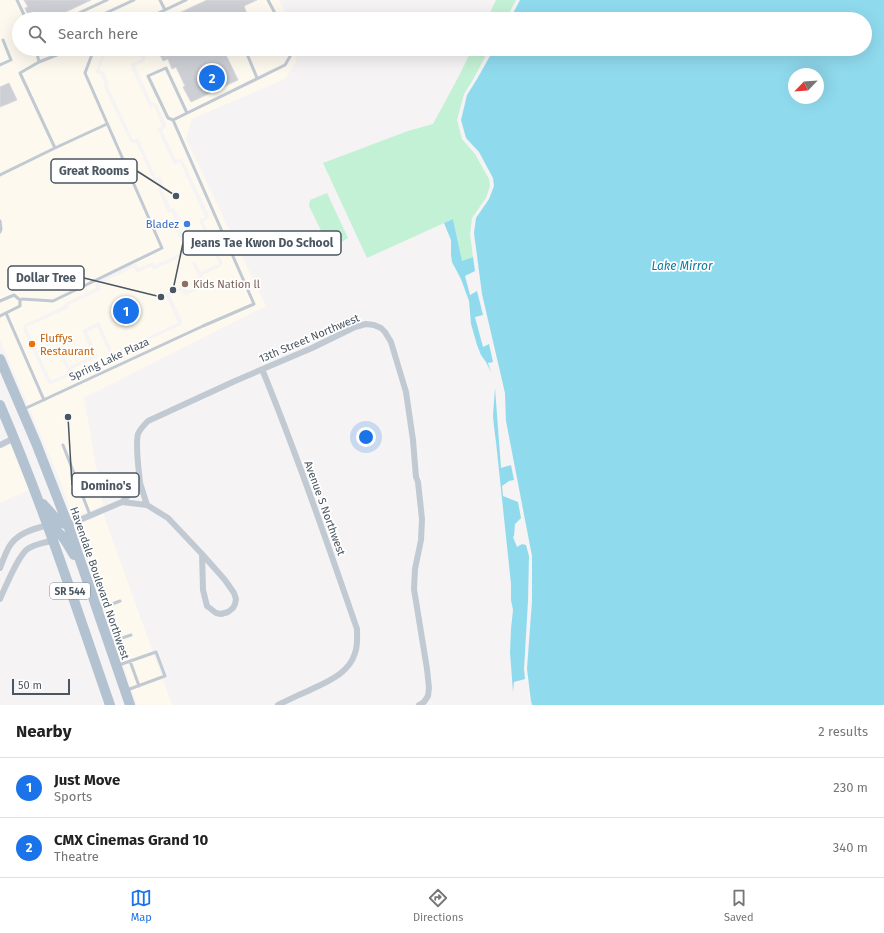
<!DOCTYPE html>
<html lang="en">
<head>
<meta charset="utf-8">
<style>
  :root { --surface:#fff; --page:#f6f6f6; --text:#222; --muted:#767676; --line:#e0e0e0; --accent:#1a73e8 }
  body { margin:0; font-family:"Fira Sans",sans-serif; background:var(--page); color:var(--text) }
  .compass { position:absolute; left:788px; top:68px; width:36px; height:36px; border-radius:50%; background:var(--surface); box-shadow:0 4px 16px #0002; rotate:245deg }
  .scale { position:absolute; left:12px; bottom:10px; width:58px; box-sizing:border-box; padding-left:4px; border:2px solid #4a5661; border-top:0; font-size:11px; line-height:14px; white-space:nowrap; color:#4a5661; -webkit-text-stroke:3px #fff; paint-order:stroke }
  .you { position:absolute; left:366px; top:437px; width:14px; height:14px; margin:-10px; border:3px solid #fff; border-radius:50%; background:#1a73e8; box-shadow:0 0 0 6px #1a73e833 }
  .badge { display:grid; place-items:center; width:26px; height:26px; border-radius:50%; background:var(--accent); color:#fff; font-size:13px; font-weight:700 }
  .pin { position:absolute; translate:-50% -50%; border:2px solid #fff; box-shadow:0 1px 4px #0006 }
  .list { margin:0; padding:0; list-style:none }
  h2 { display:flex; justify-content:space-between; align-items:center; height:52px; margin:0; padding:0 16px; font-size:17px }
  h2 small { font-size:13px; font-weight:400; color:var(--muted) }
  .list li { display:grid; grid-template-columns:26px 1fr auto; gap:12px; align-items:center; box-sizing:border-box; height:60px; padding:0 16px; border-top:1px solid var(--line) }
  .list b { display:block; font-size:15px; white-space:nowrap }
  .list p { margin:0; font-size:13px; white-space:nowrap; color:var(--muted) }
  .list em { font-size:13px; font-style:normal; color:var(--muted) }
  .icon { flex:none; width:22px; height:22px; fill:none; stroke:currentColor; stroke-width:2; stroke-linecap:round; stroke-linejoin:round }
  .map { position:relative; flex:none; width:884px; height:705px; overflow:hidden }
  .search { position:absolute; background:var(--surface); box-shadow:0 4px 16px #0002; left:12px; right:12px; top:12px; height:44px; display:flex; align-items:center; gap:10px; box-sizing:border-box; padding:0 14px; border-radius:22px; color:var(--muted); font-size:15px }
  .sheet { height:172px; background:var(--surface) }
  nav { display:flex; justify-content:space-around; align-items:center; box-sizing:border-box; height:56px; border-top:1px solid var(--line); background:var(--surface); font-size:11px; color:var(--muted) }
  nav a { display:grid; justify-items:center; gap:2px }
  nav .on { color:var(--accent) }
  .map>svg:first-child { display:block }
</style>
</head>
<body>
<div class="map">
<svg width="884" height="705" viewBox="0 0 884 705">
  <rect width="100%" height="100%" fill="#f5f3f3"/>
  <!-- commercial -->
  <path fill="#fdf9ef" d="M0,0H279L288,19H19V49H104L96,72L97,73L101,75L105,83L104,87L130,141L132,143L136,142L153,179L154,181H157L160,187L158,190L159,192L167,210L169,212H172L175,219L173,222V224L186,251L155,265L153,263H151L139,268L136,264H133L97,281L95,283L96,288L67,302L65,304L64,306L24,325L23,327V329L48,383L50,384L70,376L72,372L71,369L97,357V354L87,332L97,327L110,354L111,356H113L181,325L182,321L170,295L182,290L184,294L186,295L197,290L200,287L198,282L202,279V275L220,267L222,264V262L203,222L208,219L209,215L183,161L181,159L176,160L162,130L166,127V124L157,105L154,103H152L135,66L144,61L146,59L142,49H298L296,62L285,79L192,119L186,139L266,306L84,398L103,505L73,518L59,478L0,340Z
    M107,49L112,51L116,49H137L142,59L130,65L150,108L154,106L162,126L157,128L174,165L180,162L205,217L199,220L219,264L200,272L195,261L192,263L199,277L193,280L196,287L187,291L184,285L165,294L178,323L113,353L99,322L82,330L93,355L69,367L59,346L57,347L68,373L51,381L26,327L69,308L68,305L101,290L99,284L134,267L137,273L151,266L153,270L191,252L177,222L180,221L174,208L171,209L162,190L165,189L160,176L156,178L138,138L133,140L107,85L109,84L104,72L99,70Z
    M10,445L29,490L0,503V449Z
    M104,513L105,519L172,705H137L76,526Z"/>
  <!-- green -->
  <path fill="#c3f1d5" d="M496,0H516L506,19H487Z
    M472,49H489L474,78L464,94L457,120L462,139L475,154L489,179L490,186L486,198L472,218L470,234L473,257L462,262L453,219L367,258L323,163L408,131L433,124L460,74Z
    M327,193L348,238L330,249L309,206L310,200Z"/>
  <!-- water -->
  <path fill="#90daee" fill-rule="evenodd" d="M520,0H884V705H532L531,701L527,669L532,601V556L506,421L505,393L482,294L474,233L476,218L489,199L494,186L493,178L479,152L466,138L461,120L467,95L477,79L494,49H865V19H510ZM794,74H818V98H794Z
    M453,219L462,261L473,257L475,271L465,276L470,295L477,291L483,315L475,317L483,347L489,344L493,362L488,363L491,372L486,362L481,355L477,345L471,324L469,301L461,279L452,262L451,255V240L444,223Z
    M495,388L501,468L511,465L514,480L509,481L502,486L503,496L518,502L521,518L515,524L514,536L513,537L517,547L522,544L526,545L529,556L528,601L524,669L525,679L514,682L513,692L510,652L511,629L513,610L511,600V584L496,442L494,427L493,416Z"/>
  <!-- building -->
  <path fill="#cdcfd5" stroke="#d7d9de" d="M24,0H91L51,19H30L25,8L28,7Z
    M207,0H257L244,6L248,17L243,19H166Z
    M145,49H224L227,55H226L238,80L191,102L183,87L185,86L176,67L172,69L168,59L163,61L158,51L148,56Z
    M9,83L17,100L0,107V87Z"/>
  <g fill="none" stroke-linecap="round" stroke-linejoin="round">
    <!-- service -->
    <path stroke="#c1cad2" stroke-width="3" d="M17,0L26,19
      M160,0L165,10
      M268,0L278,19
      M66,19L107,0
      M93,19L134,0
      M146,19L186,0
      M245,49L257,78
      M39,62L72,49
      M0,65L11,60L3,40
      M173,120L168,118L148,76L166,68L187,113
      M55,148L107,124
      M0,175L55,148L20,73L39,62L36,49
      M0,221L1,229L0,232
      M20,300L22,299L53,301L162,248L85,73L94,49
      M0,301L14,295L20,300V306L0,316
      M6,313L44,400
      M24,409L203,326L254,304L173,120L285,65L292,53L290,49
      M63,445L90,515
      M99,609L120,601
      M110,642L131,635
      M130,661L139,686
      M119,665L156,652L165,676L127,690"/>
    <!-- minor -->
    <path stroke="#c1cad2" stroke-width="6" d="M262,369C297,455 327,542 357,629C357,637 358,645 355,653C349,674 326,682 308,691C298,695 288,700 278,705
      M0,445L14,438
      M140,483L147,505L168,518L202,554L225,580L234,593L236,599L235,604L233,608L228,612L221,614L216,613L207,606L203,590L202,554
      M122,502L147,505
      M68,525L122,502L140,483C139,471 135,445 138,434C140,429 144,425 148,421L235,381L312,348L355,327L366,324L374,325L381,328L385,332L391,342L406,392L413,440L416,477L418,482L422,519L421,540L415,569L414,589L427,669L429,688L428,696L424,702L419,705
      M0,568C3,561 5,554 9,547C17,533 33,529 48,525
      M0,599C5,588 19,553 29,548C37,544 45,542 53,541"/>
    <!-- primary -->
    <path stroke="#b3c2d1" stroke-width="10" d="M0,359L36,443L68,525L130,705
      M0,405C42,502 75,604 110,705
      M43,504L59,522L68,525
      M48,525C63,534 65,540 74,555"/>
  </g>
  <!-- markers -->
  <circle fill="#3f7fe0" stroke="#fff" stroke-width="1.5" cx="187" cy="224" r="4"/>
  <circle fill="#8d6e63" stroke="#fff" stroke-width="1.5" cx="185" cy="284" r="4"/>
  <circle fill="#e8710a" stroke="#fff" stroke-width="1.5" cx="32" cy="344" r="4"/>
  <g text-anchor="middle" stroke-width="3.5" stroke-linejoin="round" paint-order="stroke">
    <!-- shield labels -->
    <rect fill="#fff" stroke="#808990" stroke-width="1" x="50" y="583" width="40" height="16" rx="3"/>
    <g font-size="10" font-weight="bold" fill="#4a5661">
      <text x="70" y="595">SR 544</text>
    </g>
    <!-- shop labels -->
    <g font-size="11" fill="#366cbe" stroke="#fff" text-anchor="end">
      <text x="179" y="228">Bladez</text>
    </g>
    <!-- education labels -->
    <g font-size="11" fill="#785e54" stroke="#fff" text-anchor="start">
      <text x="193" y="288">Kids Nation ll</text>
    </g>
    <!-- food labels -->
    <g font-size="11" fill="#c56008" stroke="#fff" text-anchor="start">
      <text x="40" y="342">Fluffys<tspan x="40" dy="13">Restaurant</tspan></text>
    </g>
    <!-- street labels -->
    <g font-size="11" fill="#4a5661" stroke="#fff">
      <text transform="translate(309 338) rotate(-23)" y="4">13th Street Northwest</text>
      <text transform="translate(109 359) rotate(-25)" y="4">Spring Lake Plaza</text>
      <text transform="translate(325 508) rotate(70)" y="4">Avenue S Northwest</text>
      <text transform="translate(100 583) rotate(71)" y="4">Havendale Boulevard Northwest</text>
    </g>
    <!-- water labels -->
    <g font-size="12" font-style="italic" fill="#0c7c9b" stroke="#fff">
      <text x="682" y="270">Lake Mirror</text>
    </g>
  </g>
  <!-- callouts -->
  <path fill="none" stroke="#4a5661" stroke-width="1.5" d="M176 196L137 171M173 290L183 243M161 297L84 278M68 417L72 485"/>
  <g fill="#4a5661" stroke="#fff" stroke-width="1.5">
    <circle cx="176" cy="196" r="4"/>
    <circle cx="173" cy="290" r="4"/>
    <circle cx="161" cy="297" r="4"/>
    <circle cx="68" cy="417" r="4"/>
  </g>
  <g fill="#fff" stroke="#4a5661" stroke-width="1.5">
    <rect x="51" y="159" width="86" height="24" rx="4"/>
    <rect x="183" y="231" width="158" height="24" rx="4"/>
    <rect x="8" y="266" width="76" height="24" rx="4"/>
    <rect x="72" y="473" width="67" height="24" rx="4"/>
  </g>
  <g font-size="12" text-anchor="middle" font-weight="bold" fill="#4a5661">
    <text x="94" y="175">Great Rooms</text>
    <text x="262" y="247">Jeans Tae Kwon Do School</text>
    <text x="46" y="282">Dollar Tree</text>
    <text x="106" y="490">Domino's</text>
  </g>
</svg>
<svg class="compass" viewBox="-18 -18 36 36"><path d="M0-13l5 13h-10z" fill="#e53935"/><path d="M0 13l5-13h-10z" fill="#767676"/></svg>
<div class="scale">50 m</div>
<div class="you"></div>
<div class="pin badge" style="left:126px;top:311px">1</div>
<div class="pin badge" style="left:212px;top:78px">2</div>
<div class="search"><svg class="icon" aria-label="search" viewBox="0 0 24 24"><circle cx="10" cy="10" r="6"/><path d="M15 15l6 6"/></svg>Search here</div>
</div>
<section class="sheet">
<h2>Nearby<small>2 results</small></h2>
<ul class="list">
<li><span class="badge">1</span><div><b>Just Move</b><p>Sports</p></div><em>230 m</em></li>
<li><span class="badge">2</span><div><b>CMX Cinemas Grand 10</b><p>Theatre</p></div><em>340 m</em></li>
</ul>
</section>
<nav>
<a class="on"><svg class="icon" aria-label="map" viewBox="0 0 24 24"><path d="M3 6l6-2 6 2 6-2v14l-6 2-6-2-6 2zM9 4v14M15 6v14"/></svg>Map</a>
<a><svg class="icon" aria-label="directions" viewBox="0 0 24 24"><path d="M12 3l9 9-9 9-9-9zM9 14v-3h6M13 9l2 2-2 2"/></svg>Directions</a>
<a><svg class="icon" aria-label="saved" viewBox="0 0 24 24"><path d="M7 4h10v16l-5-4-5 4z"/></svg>Saved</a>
</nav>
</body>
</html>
